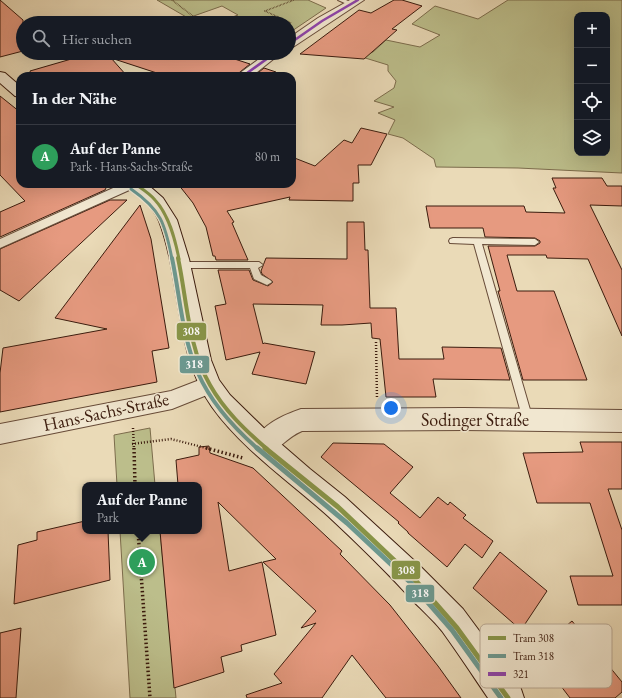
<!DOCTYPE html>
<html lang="de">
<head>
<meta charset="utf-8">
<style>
  :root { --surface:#171b24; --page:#242831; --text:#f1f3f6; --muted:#9ea1a6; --line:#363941; --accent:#db2777 }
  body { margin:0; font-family:"EB Garamond",serif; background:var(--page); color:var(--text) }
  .controls { position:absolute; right:12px; top:12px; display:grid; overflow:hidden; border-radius:8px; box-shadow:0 4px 16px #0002 }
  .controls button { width:36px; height:36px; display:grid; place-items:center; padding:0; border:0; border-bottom:1px solid var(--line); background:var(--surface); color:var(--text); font:20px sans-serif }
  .you { position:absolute; left:391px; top:408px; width:14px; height:14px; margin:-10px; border:3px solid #fff; border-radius:50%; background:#1a73e8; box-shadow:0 0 0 6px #1a73e833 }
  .badge { display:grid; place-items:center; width:26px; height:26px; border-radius:50%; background:var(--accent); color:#fff; font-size:13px; font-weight:700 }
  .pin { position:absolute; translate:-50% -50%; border:2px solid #fff; box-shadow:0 1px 4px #0006 }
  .popup { position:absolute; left:82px; top:482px; width:120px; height:52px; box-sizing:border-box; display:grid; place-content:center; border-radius:8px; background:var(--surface); filter:drop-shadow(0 1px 3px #0005); font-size:13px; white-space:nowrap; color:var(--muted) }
  .popup b { font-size:15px; color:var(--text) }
  .popup::after { content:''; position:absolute; left:50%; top:100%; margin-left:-8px; border:8px solid transparent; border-top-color:var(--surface) }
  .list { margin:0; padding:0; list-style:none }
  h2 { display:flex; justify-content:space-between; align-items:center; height:52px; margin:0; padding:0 16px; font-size:17px }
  h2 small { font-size:13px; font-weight:400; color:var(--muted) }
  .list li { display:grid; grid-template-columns:26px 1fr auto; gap:12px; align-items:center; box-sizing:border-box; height:64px; padding:0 16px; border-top:1px solid var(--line) }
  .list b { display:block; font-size:15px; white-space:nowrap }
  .list p { margin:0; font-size:13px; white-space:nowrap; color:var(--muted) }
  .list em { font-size:13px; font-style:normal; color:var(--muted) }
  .icon { flex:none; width:22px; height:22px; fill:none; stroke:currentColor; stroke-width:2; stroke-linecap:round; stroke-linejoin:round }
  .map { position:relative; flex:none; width:622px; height:698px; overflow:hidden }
  .search { position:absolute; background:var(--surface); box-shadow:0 4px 16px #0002; left:16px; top:16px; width:280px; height:44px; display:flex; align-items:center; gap:10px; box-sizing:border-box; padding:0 14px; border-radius:22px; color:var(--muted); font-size:15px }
  .panel { position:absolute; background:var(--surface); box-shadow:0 4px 16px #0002; left:16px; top:72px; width:280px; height:116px; border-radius:12px }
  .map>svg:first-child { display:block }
</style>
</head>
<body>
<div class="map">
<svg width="622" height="698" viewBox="0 0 622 698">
  <rect width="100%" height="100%" fill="#eadab7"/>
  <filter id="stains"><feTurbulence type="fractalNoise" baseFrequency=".005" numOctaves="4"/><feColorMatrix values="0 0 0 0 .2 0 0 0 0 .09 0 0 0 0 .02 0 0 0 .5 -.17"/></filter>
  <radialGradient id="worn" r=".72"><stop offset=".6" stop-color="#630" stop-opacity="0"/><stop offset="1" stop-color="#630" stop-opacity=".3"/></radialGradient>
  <!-- green -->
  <path fill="#bcbe8b" stroke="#7c6c4c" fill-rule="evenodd" d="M157,0H308L326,8L289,33V23H216L238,15L222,6L188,18Z
    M508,0H622V173L518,168L436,167L434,159L403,138L388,134L395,120L378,113L394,107L374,101L394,88L396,81L388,71V65L362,57L373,52L386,40L420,47L440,35L412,24L435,6L478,19ZM577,15H607V153H577Z
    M150,428L155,485H117L114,435Z
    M120,531H160L176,698H130Z"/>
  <!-- building -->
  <path fill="#e69a80" stroke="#3b1b0d" d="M0,0L23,20V51L0,57Z
    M394,0H402L422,6L392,29L397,30L364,59L300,54L359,10L371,13Z
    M92,53H216L250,64L235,76H166L111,58L127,76H31L30,71Z
    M264,68L276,72V76H254Z
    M0,96L20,112V184H108L105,190L0,237V212L25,201L0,175Z
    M361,128L387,134L371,165H358L359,183H353V201L289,200L290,197L227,211L234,222L232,223L248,260H216L215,256H213L206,227L193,203L178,184H292V157L315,166L344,140L352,143Z
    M552,178H602L607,186H622V206L590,205L622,270V336L588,259L547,258L546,255H507L517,291H554L587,380H523L498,291H500L488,246H535L540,243V241L535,238L485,237L483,228H430L426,206H524L526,212L565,213L553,188H556Z
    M110,200H127L19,301L0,290V249Z
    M140,205L151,239L169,348L152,351L157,382L0,412V373L3,348L107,329L55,318Z
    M347,222H364L365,250H368L370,308H396L399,359H444L442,347L501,348L510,380L433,379L436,397H386L380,339L372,338L371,323L342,325H321L323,305L253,304L263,344L264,343L315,352L306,384L252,374L260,352L226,360L215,306L226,304L218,270H249L253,280L268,286L273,282L262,274L261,271L266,258L347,259Z
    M580,442H622V489H608L622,530V605H578L570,576H613L590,503H537L523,453L583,452Z
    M333,443L384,444L413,467L390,493L420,518L438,497L448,505L450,502L466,515L463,518L493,541L482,558L465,544L447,567L408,533V532L398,523L399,522L321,457Z
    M209,446L210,453L253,468L342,551L340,554L390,605L438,666L461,698H386L352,655L322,698H247L246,695L282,683L274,674L316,623L301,628L316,611L263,562L276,559L218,502L229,571L262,562L276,635L241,645L242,651L221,657L224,672L174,688L160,531H199V485H178L176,460L199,455V447Z
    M85,521V531H108L110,580L14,604L18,545L37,540V532Z
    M500,552L547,591L521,630L473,588Z
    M572,621L622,682V692L615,698H570L535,652Z
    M21,628L16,698H0V633Z"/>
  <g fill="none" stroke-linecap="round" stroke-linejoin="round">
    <!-- service casing -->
    <g stroke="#674b38" stroke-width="2">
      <path id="service" d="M338,0H346L354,4L349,5Z
        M453,238L535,239L539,242L535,245L482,244L533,420L532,423L528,425L524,423L523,420L474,244L450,243L449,241L450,239Z
        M180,262H259L263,265L258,268L261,275L270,280L272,282L267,285L254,279L250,268H180L176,265Z"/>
    </g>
    <!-- pedestrian casing -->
    <g stroke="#674b38" stroke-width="2">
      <path id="pedestrian" d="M122,184H138L136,187L0,248V239Z"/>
    </g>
    <!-- minor casing -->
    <g stroke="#674b38" stroke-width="2">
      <path id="minor" d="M210,376L217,379L221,385L217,391L172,409L0,444V424L171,391Z"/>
    </g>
    <!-- tertiary casing -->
    <g stroke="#674b38" stroke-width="2">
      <path id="tertiary" d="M350,0H364L293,47L289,48V38L318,18Z
        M267,53H281L252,76H236Z
        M463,408L622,410V432L463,430L302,431C287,437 278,451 264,456L255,453L252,445C261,425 281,416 301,409Z"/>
    </g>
    <!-- secondary casing -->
    <g stroke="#3b1b0d" stroke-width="2">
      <path id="secondary" d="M0,72L5,73L20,86V97L15,96L0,83Z
        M129,184H147L163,198L177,220L189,259L211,360L219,380L230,395L273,437L310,469L345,497L419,565L463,609L520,686L524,698H488C473,676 458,653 442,631C433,620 423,611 413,601C386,571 357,543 328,516C290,482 242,449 212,407C174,353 182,282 159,221C153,205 138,198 129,184Z"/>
    </g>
    <!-- path-far2 -->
    <path stroke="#3b1b0d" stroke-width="1.5" stroke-dasharray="0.5 1" stroke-linecap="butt" d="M172,0L198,20L183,23
      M291,23L265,11L294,0"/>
    <!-- path-far1 -->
    <path stroke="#3b1b0d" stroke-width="2.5" stroke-dasharray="1 2" stroke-linecap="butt" d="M376,342L377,399
      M133,428L134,449
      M132,444L171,439L210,449"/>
    <!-- path -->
    <path stroke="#3b1b0d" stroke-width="3.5" stroke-dasharray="1.5 2.5" stroke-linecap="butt" d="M134,448L135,485
      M206,448L243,458
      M138,531L150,698"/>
    <!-- service -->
    <use href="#service" fill="#f1e7d0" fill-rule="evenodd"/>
    <!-- pedestrian -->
    <use href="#pedestrian" fill="#f1e7d0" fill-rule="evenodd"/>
    <!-- minor -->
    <use href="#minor" fill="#f1e7d0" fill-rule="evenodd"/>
    <!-- tertiary -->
    <use href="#tertiary" fill="#f1e7d0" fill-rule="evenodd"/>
    <!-- secondary -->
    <use href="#secondary" fill="#f1e7d0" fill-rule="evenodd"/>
    <!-- bus-1 casing -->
    <g stroke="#f1e7d0" stroke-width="4.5">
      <path id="bus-1" d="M289,44L322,21L358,0
        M243,76L275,53"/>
    </g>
    <!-- bus-1 -->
    <use href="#bus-1" stroke="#8e44ad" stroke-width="2.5"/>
    <!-- tram-1-far2 casing -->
    <g stroke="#f1e7d0" stroke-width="5.5">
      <path id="tram-1-far2" d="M135,184C142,189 149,193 155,200C169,215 175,239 179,259"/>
    </g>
    <!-- tram-1-far1 casing -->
    <g stroke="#f1e7d0" stroke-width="7">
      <path id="tram-1-far1" d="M178,258C187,300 188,347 210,385C224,410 245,430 267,449"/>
    </g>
    <!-- tram-1 casing -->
    <g stroke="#f1e7d0" stroke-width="8">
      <path id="tram-1" d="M265,448L338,507L415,580L457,628L508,698"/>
    </g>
    <!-- tram-2-far2 casing -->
    <g stroke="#f1e7d0" stroke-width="5.5">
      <path id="tram-2-far2" d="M131,189C161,210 165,223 172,259"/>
    </g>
    <!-- tram-2-far1 casing -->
    <g stroke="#f1e7d0" stroke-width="7">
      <path id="tram-2-far1" d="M172,258C180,296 182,337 198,373C211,403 234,428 258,449"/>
    </g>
    <!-- tram-2 casing -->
    <g stroke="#f1e7d0" stroke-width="8">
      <path id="tram-2" d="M257,448L347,523L411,583L452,630L501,698"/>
    </g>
    <!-- tram-1-far2 -->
    <use href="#tram-1-far2" stroke="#889548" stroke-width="3"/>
    <!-- tram-1-far1 -->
    <use href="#tram-1-far1" stroke="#889548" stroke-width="4"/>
    <!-- tram-1 -->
    <use href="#tram-1" stroke="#889548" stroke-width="5"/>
    <!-- tram-2-far2 -->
    <use href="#tram-2-far2" stroke="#6c9991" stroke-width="3"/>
    <!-- tram-2-far1 -->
    <use href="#tram-2-far1" stroke="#6c9991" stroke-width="4"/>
    <!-- tram-2 -->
    <use href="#tram-2" stroke="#6c9991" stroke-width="5"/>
  </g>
  <g text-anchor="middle" stroke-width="3" stroke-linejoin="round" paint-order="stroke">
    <!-- street labels -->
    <g font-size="18" fill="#3b1b0d" stroke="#f1e7d0">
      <text transform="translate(106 412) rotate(-12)" y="6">Hans-Sachs-Straße</text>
      <text x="475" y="426">Sodinger Straße</text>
    </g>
  </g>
  <!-- legend -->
  <rect x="480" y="624" width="132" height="64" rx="6" fill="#f1e7d0" stroke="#baaa96" stroke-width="1"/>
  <rect x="488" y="636" width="18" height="4" fill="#889548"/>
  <rect x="488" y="654" width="18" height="4" fill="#6c9991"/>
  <rect x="488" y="672" width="18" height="4" fill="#8e44ad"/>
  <g font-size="11" fill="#3b1b0d">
    <text x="513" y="642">Tram 308</text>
    <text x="513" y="660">Tram 318</text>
    <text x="513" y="678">321</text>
  </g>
  <g stroke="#f1e7d0" stroke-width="1.5">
    <rect x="176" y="322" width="31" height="19" rx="4" fill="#889548"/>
    <rect x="179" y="355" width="31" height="19" rx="4" fill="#6c9991"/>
    <rect x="391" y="560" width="30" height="20" rx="4" fill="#889548"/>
    <rect x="405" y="584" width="30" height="19" rx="4" fill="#6c9991"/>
  </g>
  <g font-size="11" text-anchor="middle" font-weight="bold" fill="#fff">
    <text x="191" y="335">308</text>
    <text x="194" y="368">318</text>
    <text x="406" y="574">308</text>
    <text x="420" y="597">318</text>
  </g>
  <rect width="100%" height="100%" filter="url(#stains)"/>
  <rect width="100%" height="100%" fill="url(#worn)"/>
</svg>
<div class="controls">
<button>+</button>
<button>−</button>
<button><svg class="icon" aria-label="locate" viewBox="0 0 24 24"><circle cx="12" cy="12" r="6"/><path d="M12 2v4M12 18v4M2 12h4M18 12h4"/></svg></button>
<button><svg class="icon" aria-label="layers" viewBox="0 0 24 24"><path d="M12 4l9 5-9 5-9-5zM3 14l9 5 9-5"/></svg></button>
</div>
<div class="you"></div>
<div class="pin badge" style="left:142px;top:562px;background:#2e9e5b">A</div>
<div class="popup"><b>Auf der Panne</b>Park</div>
<div class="search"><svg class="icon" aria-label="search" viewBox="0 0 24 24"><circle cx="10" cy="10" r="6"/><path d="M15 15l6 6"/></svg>Hier suchen</div>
<section class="panel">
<h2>In der Nähe<small></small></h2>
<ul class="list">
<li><span class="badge" style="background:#2e9e5b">A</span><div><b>Auf der Panne</b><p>Park · Hans-Sachs-Straße</p></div><em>80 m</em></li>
</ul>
</section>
</div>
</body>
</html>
